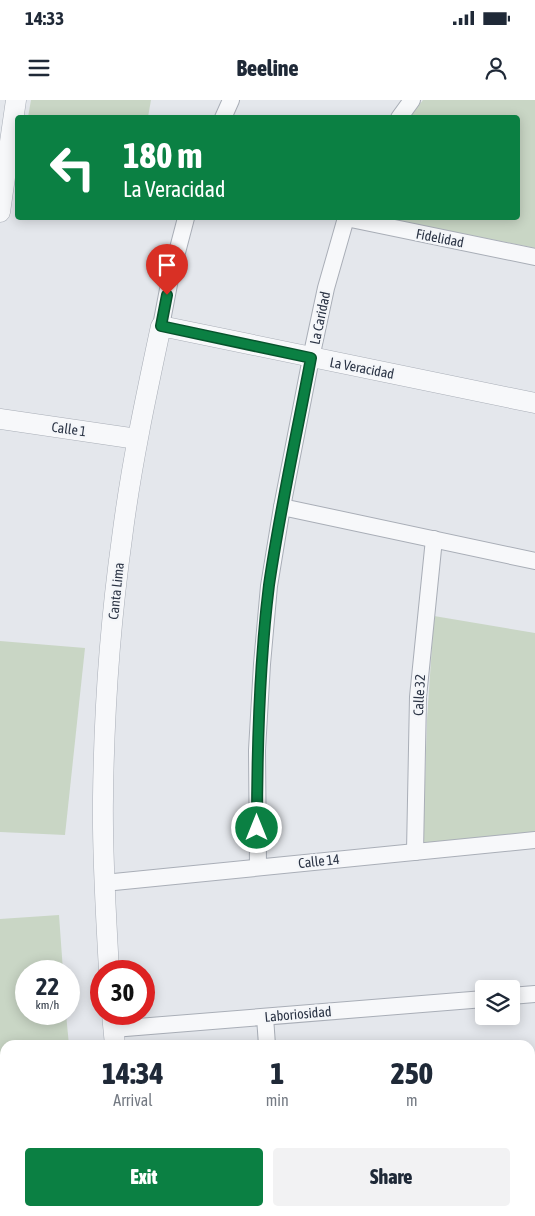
<!DOCTYPE html>
<style>
body{margin:0;font-family:"Asap Condensed",sans-serif;background:#f2f2f3;color:#1f2937;height:100vh;display:flex;flex-direction:column;font-size:19px;white-space:nowrap}
*{box-sizing:border-box;margin:0}
p{font-size:16px;color:#747a83}
.icon{flex:none;width:28px;height:28px;fill:none;stroke:currentColor;stroke-width:2;stroke-linecap:round;stroke-linejoin:round}
.map{position:relative;flex:1;overflow:hidden}
.side{position:absolute;left:0px;top:940px;width:535px;height:176px;display:flex;flex-direction:column;background:#fff;border-radius:15px 15px 0 0;box-shadow:0 2px 12px #0003}
.side>*{flex:none}
.top-card{position:absolute;left:15px;top:15px;width:505px;height:105px;border-radius:5px;box-shadow:0 2px 12px #0003;background:#0b8043;color:#fff;overflow:hidden}
.controls{position:absolute;left:475px;top:880px;display:grid;gap:10px}
.controls a{display:grid;place-items:center;width:45px;height:45px;border-radius:5px;background:#fff;box-shadow:0 2px 12px #0003;font-size:25px}
.speed{position:absolute;left:15px;top:860px;display:flex;gap:10px;font-size:25px;font-weight:700;text-align:center}
.speed>*{display:grid;place-content:center;width:65px;height:65px;border-radius:50%;background:#fff;box-shadow:0 2px 12px #0003;line-height:1}
.speed small{font-size:12px;font-weight:400}
.speed .limit{border:8px solid #d22;background:#fff;color:#111}
.pin{position:absolute;display:grid;place-items:center;width:42px;height:42px;color:#fff;margin:-51px -21px;border-radius:50% 50% 50% 0;rotate:-45deg;box-shadow:0 0 5px #0007}
.pin .icon{rotate:45deg}
.me{position:absolute;width:55px;margin:-28px;rotate:0deg;stroke-linejoin:round;filter:drop-shadow(0 0 4px #0008)}
.turn{display:flex;align-items:center;gap:18px;height:105px;padding:0 25px;font-size:22px}
.turn .icon{width:65px;height:65px;stroke-width:2.5}
.turn b{display:block;font-size:35px;line-height:42px}
.eta{display:flex;justify-content:space-evenly;align-items:center;height:85px;text-align:center}
.eta b{font-size:30px;font-weight:800;line-height:35px}
.primary-button{display:flex;gap:10px;margin-top:auto;padding:10px 25px}
.primary-button a{flex:1;height:58px;border-radius:5px;background:#0b8043;color:#fff;font-size:20px;font-weight:800;line-height:58px;text-align:center}
.primary-button a+a{background:#f2f2f3;color:#1f2937}
.status{display:flex;justify-content:space-between;align-items:center;height:35px;padding:0 25px;background:#fff;direction:ltr}
.status svg{height:14px;fill:currentColor}
header{display:flex;justify-content:space-between;align-items:center;height:65px;padding:0 25px;background:#fff;font-size:22px;font-weight:800}
.map>svg:first-child{display:block}
.green{fill:#c9d6c5}
.lines{fill:none;stroke-linecap:round;stroke-linejoin:round}
.minor-casing{stroke:#a9aeb7;stroke-width:18}
.tertiary-casing{stroke:#a9aeb7;stroke-width:21}
.minor{stroke:#f7f8fa;stroke-width:16}
.tertiary{stroke:#f7f8fa;stroke-width:20}
.route-casing{stroke:#07532c;stroke-width:12}
.route{stroke:#0b8043;stroke-width:9}
.labels{text-anchor:middle;dominant-baseline:central;stroke-width:4.5;stroke-linejoin:round;paint-order:stroke}
.street-label{font-size:14px;fill:#2b3445;stroke:#f4f6f9}
</style>
<div class="status"><b>14:33</b><svg viewBox="0 0 49 12"><path d="M0 12V9h3v3zM5 12V6h3v6zM10 12V3h3v9zM15 12V0h3v12zM26 1h20v11H26zM47 4h2v5h-2z"/></svg></div>
<header><svg class="icon" aria-label="menu" viewBox="0 0 24 24"><path d="M4 6h16M4 12h16M4 18h16"/></svg>Beeline<svg class="icon" aria-label="person" viewBox="0 0 24 24"><circle cx="12" cy="8" r="4"/><path d="M4 21q1-7 8-7t8 7"/></svg></header>
<div class="map">
<svg width="535" height="1116" viewBox="0 0 535 1116">
<rect width="100%" height="100%" fill="#e4e7ec"/>
<g class="green">
<path d="M31 0H151L148 17H28Z"/>
<path d="M423 0H535V148L385 118H518V18L410 17Z"/>
<path d="M434 516 535 533V734L423 745 427 620Z"/>
<path d="M0 541 85 548 65 735 0 732Z"/>
<path d="M59 815 63 871H26V914H66L69 945H5V980H0V819Z"/>
<path d="M535 1052V1116H464L463 1111H530V1053Z"/>
</g>
<g class="lines">
<defs>
<g id="minor">
<path d="M223 18 231 0"/>
<path d="M399 18 412 0"/>
<path d="M346 118 535 157"/>
<path d="M161 226 170 179 186 118"/>
<path d="M282 407 535 461"/>
<path d="M415 752 418 597 434 439"/>
<path d="M258 767 257 650 262 564 269 486 282 407 311 258 326 188 346 118"/>
<path d="M104 783 535 740"/>
<path d="M511 896 535 894"/>
<path d="M265 917 267 945"/>
<path d="M113 929 484 899"/>
<path d="M530 1036H535"/>
<path d="M297 1111 298 1116"/>
<path d="M458 1111 459 1116"/>
</g>
<g id="tertiary">
<path d="M0 112 16 0"/>
<path d="M0 319 137 339"/>
<path d="M109 871C106 813 102 755 103 698 104 611 110 524 122 438 131 366 146 296 161 226L535 303"/>
<path d="M112 914 115 945"/>
<path d="M137 1111 138 1116"/>
</g>
</defs>
<use href="#minor" class="minor-casing"/>
<use href="#tertiary" class="tertiary-casing"/>
<use href="#minor" class="minor"/>
<use href="#tertiary" class="tertiary"/>
</g>
<g class="lines">
<defs>
<path id="route" d="M167 195 161 226 311 258C297 333 280 409 269 485 259 566 257 647 257 728"/>
</defs>
<use href="#route" class="route-casing"/>
<use href="#route" class="route"/>
</g>
<g class="labels">
<g class="street-label">
<text transform="translate(440 138) rotate(11)">Fidelidad</text>
<text transform="translate(320 218) rotate(-78)">La Caridad</text>
<text transform="translate(362 268) rotate(11)">La Veracidad</text>
<text transform="translate(69 329) rotate(8)">Calle 1</text>
<text transform="translate(116 491) rotate(-84)">Canta Lima</text>
<text transform="translate(419 595) rotate(-87)">Calle 32</text>
<text transform="translate(319 761) rotate(-6)">Calle 14</text>
<text transform="translate(298 914) rotate(-5)">Laboriosidad</text>
</g>
</g>
</svg>
<div class="controls">
<a><svg class="icon" aria-label="layers" viewBox="0 0 24 24"><path d="M12 4l9 5-9 5-9-5zM3 14l9 5 9-5"/></svg></a>
</div>
<div class="speed"><div>22<small>km/h</small></div><div class="limit">30</div></div>
<div class="pin" style="left:167px;top:195px;background:#d93025"><svg class="icon" aria-label="arrive" viewBox="0 0 24 24"><path d="M6 21V4h12l-3 4 3 4H6"/></svg></div>
<svg class="me" style="left:257px;top:728px" viewBox="-20 -20 40 40"><circle r="17" fill="#0b8043" stroke="#fff" stroke-width="3"/><path d="M0-11L8 9 0 5-8 9z" fill="#fff"/></svg>
<div class="top-card">
<div class="turn"><svg class="icon" aria-label="left" viewBox="0 0 24 24"><path d="M17 20v-9H6M10 6l-5 5 5 5"/></svg><div><b>180 m</b>La Veracidad</div></div>
</div>
<section class="side">
<div class="eta">
<div><b>14:34</b><p>Arrival</p></div>
<div><b>1</b><p>min</p></div>
<div><b>250</b><p>m</p></div>
</div>
<div class="primary-button"><a>Exit</a><a>Share</a></div>
</section>
</div>
